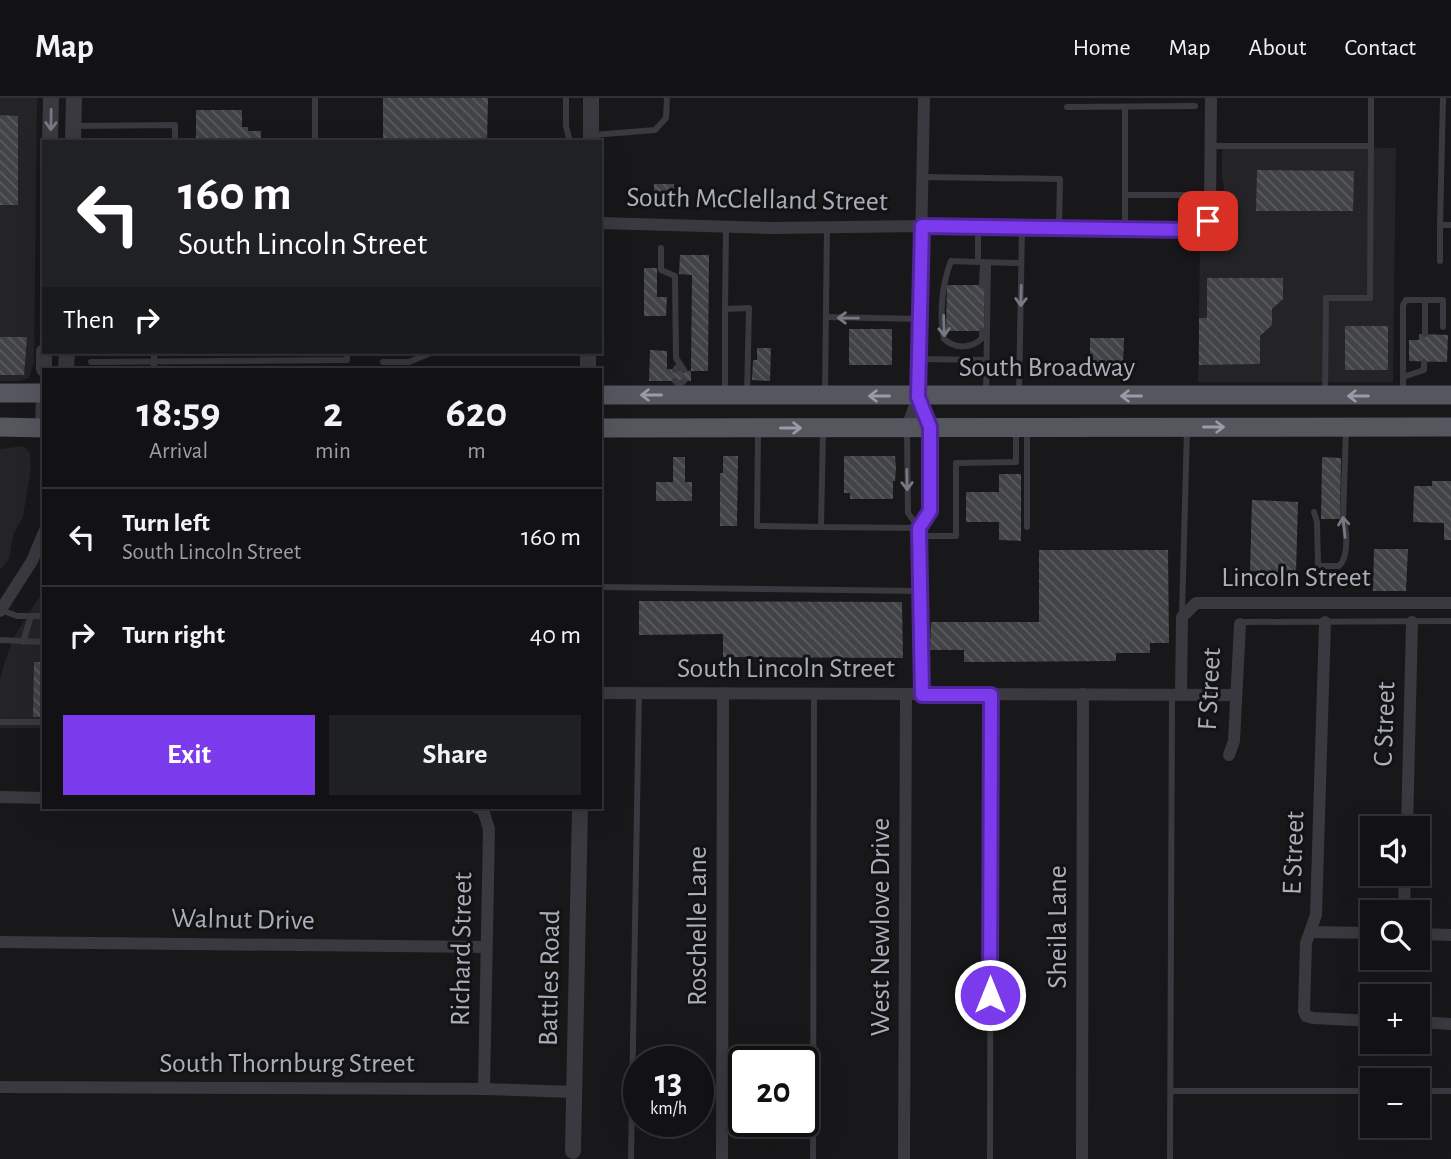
<!DOCTYPE html>
<meta charset="utf-8">
<style>
body{margin:0;font-family:"Alegreya Sans",sans-serif;background:#1f2022;color:#f1f3f6;height:100vh;display:flex;flex-direction:column;font-size:26px;white-space:nowrap}
*{box-sizing:border-box;margin:0}
p{font-size:23px;color:#9c9ea0}
.icon{flex:none;width:38px;height:38px;fill:none;stroke:currentColor;stroke-width:2;stroke-linecap:round;stroke-linejoin:round}
.map{position:relative;flex:1;overflow:hidden}
.drawer{position:absolute;left:42px;top:270px;width:560px;height:441px;display:flex;flex-direction:column;background:#121214;border-radius:0px;box-shadow:0 7px 28px #0002,0 0 0 2px #313234}
.drawer>*{flex:none}
.top-card{position:absolute;left:42px;top:42px;width:560px;height:214px;border-radius:0px;box-shadow:0 7px 28px #0002,0 0 0 2px #313234;background:#202124;color:#fff;overflow:hidden}
.buttons{position:absolute;left:1360px;top:718px;display:grid;gap:14px}
.buttons a{display:grid;place-items:center;width:70px;height:70px;border-radius:0px;background:#121214;box-shadow:0 7px 28px #0002,0 0 0 2px #313234;font-size:35px}
.speed{position:absolute;left:623px;top:948px;display:flex;gap:14px;font-size:35px;font-weight:700;text-align:center}
.speed>*{display:grid;place-content:center;width:91px;height:91px;border-radius:50%;background:#121214;box-shadow:0 7px 28px #0002,0 0 0 2px #313234;line-height:1}
.speed small{font-size:18px;font-weight:400}
.speed .limit{border:4px solid #111;border-radius:10px;background:#fff;color:#111}
.pin{position:absolute;display:grid;place-items:center;width:60px;height:60px;color:#fff;margin:-30px;border-radius:14px;box-shadow:0 4px 10px #0006}
.me{position:absolute;width:77px;margin:-38px;rotate:0deg;stroke-linejoin:round;filter:drop-shadow(0 0 5px #0008)}
.turn{display:flex;align-items:center;gap:24px;height:147px;padding:0 21px;font-size:32px}
.turn .icon{width:91px;height:91px;stroke-width:2.5}
.turn b{display:block;font-size:49px;line-height:60px}
.then{display:flex;align-items:center;height:66px;padding:0 21px;background:#0003;gap:14px;font-size:26px}
.eta{display:flex;justify-content:space-evenly;align-items:center;height:119px;text-align:center}
.eta b{font-size:42px;font-weight:600;line-height:49px}
.primary-button{display:flex;gap:14px;margin-top:auto;padding:14px 21px}
.primary-button a{flex:1;height:80px;border-radius:0px;background:#7c3aed;color:#fff;font-size:28px;font-weight:600;line-height:80px;text-align:center}
.primary-button a+a{background:#1f2022;color:#f1f3f6}
ul{padding:0;list-style:none}
li{display:flex;align-items:center;gap:21px;height:98px;padding:0 21px;border-top:2px solid #313234}
li div{flex:1}
li b{display:block;font-size:26px}
li em{font-style:normal}
header{display:flex;align-items:center;gap:42px;box-sizing:border-box;height:98px;padding:0 35px;background:#121214;border-bottom:2px solid #313234}
header strong{font-size:33px}
nav{display:flex;gap:38px;margin-inline-start:auto;font-size:24px}
.map>svg:first-child{display:block}
.built{fill:#242427}
.building{fill:url(#building-back-hatch)}
.lines{fill:none;stroke-linecap:round;stroke-linejoin:round}
.service{stroke:#39393f;stroke-width:6}
.minor{stroke:#39393f;stroke-width:12}
.tertiary{stroke:#39393f;stroke-width:16}
.primary{stroke:#55565e;stroke-width:19}
.oneway{stroke:#777982}
.oneway2{stroke:#999ca7}
.route-casing{stroke:#51269a;stroke-width:18}
.route{stroke:#7c3aed;stroke-width:12}
.labels{text-anchor:middle;dominant-baseline:central;stroke-width:6;stroke-linejoin:round;paint-order:stroke}
.street-label{font-size:28px;fill:#aaaeb9;stroke:#131315}
</style>
<header>
<strong>Map</strong>
<nav><a>Home</a><a>Map</a><a>About</a><a>Contact</a></nav>
</header>
<div class="map">
<svg width="1451" height="1061" viewBox="0 0 1451 1061">
<defs>
<pattern id="building-back-hatch" width="6" height="6" patternUnits="userSpaceOnUse" patternTransform="scale(1.75)"><rect width="6" height="6" fill="#424347"/><path d="M-1 5l2 2M0 0l6 6M5-1l2 2" fill="none" stroke="#5b5c5f"/></pattern>
</defs>
<rect width="100%" height="100%" fill="#18181a"/>
<g class="built">
<path d="M0 0H37L34 265 29 280 21 283H0Z"/>
<path d="M1222 47 1396 50 1393 284H1198L1200 149 1221 136 1227 124 1228 114 1222 78Z"/>
<path d="M24 348 30 355 31 370 23 419 13 437 9 461 0 472V351Z"/>
<path d="M44 491V630H0V582L5 563 14 539Z"/>
</g>
<g class="building">
<path d="M383 0H488L487 44H383Z"/>
<path d="M196 12H242V29H248V33H261V44H201V40H196Z"/>
<path d="M0 17 18 18V107H0Z"/>
<path d="M1257 72 1354 73 1353 113H1256Z"/>
<path d="M654 86H674V108L654 109Z"/>
<path d="M680 157H709L708 273H691V283H649L650 252 667 253V271L691 273 692 177 679 176Z"/>
<path d="M644 170H657V199H667L666 218H644Z"/>
<path d="M1207 180H1283V201L1272 211V227L1260 238V266L1199 267V220H1207Z"/>
<path d="M947 187H985L984 233H946Z"/>
<rect x="1345" y="228" width="43" height="44"/>
<rect x="849" y="231" width="43" height="36"/>
<path d="M1419 236 1448 237 1447 264 1409 263V242H1419Z"/>
<path d="M0 239H27L24 277H0Z"/>
<path d="M1090 240H1124L1123 268H1090Z"/>
<path d="M757 250H771L770 283 752 282 753 262H757Z"/>
<rect x="96" y="254" width="48" height="4"/>
<path d="M723 358H738L737 428H720V375H723Z"/>
<path d="M844 358H895L896 371 895 383H893V401H850V395H844Z"/>
<path d="M673 359H685V384H692V403H656V384H673Z"/>
<path d="M1322 359 1341 360 1340 421H1321Z"/>
<path d="M999 376H1021V443L999 442V424H966V394H999Z"/>
<path d="M1432 383H1451V442H1444V425L1413 424 1414 388H1432Z"/>
<path d="M1252 402 1298 404 1296 475 1250 473Z"/>
<path d="M1374 451H1408L1406 493H1373Z"/>
<path d="M1039 452H1168L1169 545H1150V555H1116V563L964 564V552H930L931 524H1039Z"/>
<path d="M639 503 902 504 903 560 723 559V536L639 537Z"/>
<path d="M34 564H44V619H33Z"/>
</g>
<g class="lines">
<g class="service">
<path d="M315 0V44"/>
<path d="M566 0V28L570 44"/>
<path d="M1443 0 1440 127H1451"/>
<path d="M1067 9 1195 8"/>
<path d="M75 28 175 27V44"/>
<path d="M593 37 655 32 666 20 667 0"/>
<path d="M1211 48H1371L1370 200H1326L1325 296"/>
<path d="M1371 48V0"/>
<path d="M923 79 1060 81 1059 130"/>
<path d="M1125 97H1187"/>
<path d="M726 129 725 211 749 210 747 296"/>
<path d="M978 129V164L1021 165"/>
<path d="M1125 131V9"/>
<path d="M661 150V172L675 178 676 260 680 266"/>
<path d="M1440 163V127"/>
<path d="M978 164 951 163C942 186 939 217 944 241 955 251 972 251 982 240V233"/>
<path d="M982 187 983 164"/>
<path d="M725 211V296"/>
<path d="M826 219 920 221"/>
<path d="M1425 236V202"/>
<path d="M919 261 986 262"/>
<path d="M91 264 347 262V254"/>
<path d="M383 264H409L433 254"/>
<path d="M154 271V254"/>
<path d="M675 272 680 266 684 272"/>
<path d="M1403 279 1424 272V264"/>
<path d="M675 283 679 287 684 283"/>
<path d="M825 295 827 129"/>
<path d="M986 296 988 165"/>
<path d="M1019 296 1022 130"/>
<path d="M1403 296V207L1406 202H1443V229"/>
<path d="M758 333 757 428 821 429"/>
<path d="M823 333 821 429 919 430"/>
<path d="M1027 333V429"/>
<path d="M907 334 908 415 919 430"/>
<path d="M1314 414 1317 424 1318 466 1321 468H1339C1349 459 1347 433 1343 420L1346 331"/>
<path d="M919 438H956V365L1016 364V333"/>
<path d="M600 489 920 493"/>
<path d="M1 512 17 518H44"/>
<path d="M1182 516 1187 331"/>
<path d="M1240 526 1245 524 1451 523"/>
<path d="M0 542 44 544"/>
<path d="M23 544 31 518"/>
<path d="M922 597 919 430 930 413V333"/>
<path d="M0 624H44"/>
<path d="M1171 993H1372"/>
<path d="M1418 993H1451"/>
<path d="M631 1061 639 595"/>
<path d="M813 1061 814 596"/>
<path d="M990 1061 991 597"/>
<path d="M1170 1061 1172 597"/>
</g>
<g class="minor">
<path d="M600 125 771 130 922 128 1188 132C1203 130 1207 126 1210 111L1211 0"/>
<path d="M918 299 930 329"/>
<path d="M907 329 918 299 924 0"/>
<path d="M0 513 32 463 44 434"/>
<path d="M1325 524 1316 817 1306 845 1304 913 1306 918 1313 920 1372 923"/>
<path d="M600 595 1236 597"/>
<path d="M1181 597 1182 519 1196 505H1451"/>
<path d="M1229 657 1234 643 1240 526"/>
<path d="M0 699 44 700"/>
<path d="M476 709 483 712 489 731 484 991"/>
<path d="M1407 730 1412 524"/>
<path d="M1404 814 1405 775"/>
<path d="M1310 834 1372 835"/>
<path d="M1418 836 1451 837"/>
<path d="M0 844 486 849"/>
<path d="M1418 924 1451 926"/>
<path d="M0 989 484 991 574 994"/>
<path d="M722 1061 723 595"/>
<path d="M904 1061 906 597"/>
<path d="M1082 1061 1083 596"/>
</g>
<g class="tertiary">
<path d="M50 44 51 0"/>
<path d="M73 44 74 0"/>
<path d="M591 44V0"/>
<path d="M44 271V254"/>
<path d="M66 271 67 254"/>
<path d="M588 271V254"/>
<path d="M43 330 44 296"/>
<path d="M573 1053 580 709"/>
</g>
<g class="primary">
<path d="M0 295H44"/>
<path d="M600 297H1451"/>
<path d="M0 329 44 330"/>
<path d="M600 330 1451 329"/>
</g>
</g>
<defs><path id="oneway-shaft" d="M-6 0H5M1.5-3L5.5 0L1.5 3" fill="none" stroke-width="1.6" stroke-linecap="round" stroke-linejoin="round" transform="scale(1.75)"/></defs>
<g class="oneway">
<use href="#oneway-shaft" transform="translate(51 22) rotate(91)"/>
<use href="#oneway-shaft" transform="translate(1021 198) rotate(91)"/>
<use href="#oneway-shaft" transform="translate(848 220) rotate(-179)"/>
<use href="#oneway-shaft" transform="translate(944 228) rotate(88)"/>
<use href="#oneway-shaft" transform="translate(907 382) rotate(89)"/>
<use href="#oneway-shaft" transform="translate(1344 429) rotate(-96)"/>
</g>
<g class="oneway2">
<use href="#oneway-shaft" transform="translate(651 297) rotate(-180)"/>
<use href="#oneway-shaft" transform="translate(879 298) rotate(-180)"/>
<use href="#oneway-shaft" transform="translate(1131 298) rotate(180)"/>
<use href="#oneway-shaft" transform="translate(1358 298) rotate(180)"/>
<use href="#oneway-shaft" transform="translate(1214 329)"/>
<use href="#oneway-shaft" transform="translate(791 330)"/>
</g>
<g class="lines">
<defs>
<path id="route" d="M990 897 991 597H922L919 430 930 413V329L918 299 922 128 1188 132 1200 130 1208 123"/>
</defs>
<use href="#route" class="route-casing"/>
<use href="#route" class="route"/>
</g>
<g class="labels">
<g class="street-label">
<text transform="translate(757 102) rotate(1)">South McClelland Street</text>
<text x="1047" y="270">South Broadway</text>
<text x="1296" y="480">Lincoln Street</text>
<text x="786" y="571">South Lincoln Street</text>
<text transform="translate(1210 591) rotate(-87)">F Street</text>
<text transform="translate(1385 626) rotate(-88)">C Street</text>
<text transform="translate(1294 755) rotate(-88)">E Street</text>
<text transform="translate(243 822) rotate(1)">Walnut Drive</text>
<text transform="translate(698 828) rotate(-90)">Roschelle Lane</text>
<text transform="translate(881 829) rotate(-90)">West Newlove Drive</text>
<text transform="translate(1058 829) rotate(-90)">Sheila Lane</text>
<text transform="translate(462 851) rotate(-89)">Richard Street</text>
<text transform="translate(550 880) rotate(-89)">Battles Road</text>
<text x="287" y="966">South Thornburg Street</text>
</g>
</g>
</svg>
<div class="buttons">
<a><svg class="icon" aria-label="sound" viewBox="0 0 24 24"><path d="M4 9h4l5-4v14l-5-4H4zM17 9q2 3 0 6"/></svg></a>
<a><svg class="icon" aria-label="search" viewBox="0 0 24 24"><circle cx="10" cy="10" r="6"/><path d="M15 15l6 6"/></svg></a>
<a>+</a>
<a>−</a>
</div>
<div class="speed"><div>13<small>km/h</small></div><div class="limit">20</div></div>
<div class="pin" style="left:1208px;top:123px;background:#d93025"><svg class="icon" aria-label="arrive" viewBox="0 0 24 24"><path d="M6 21V4h12l-3 4 3 4H6"/></svg></div>
<svg class="me" style="left:990px;top:897px" viewBox="-20 -20 40 40"><circle r="17" fill="#7c3aed" stroke="#fff" stroke-width="3"/><path d="M0-11L8 9 0 5-8 9z" fill="#fff"/></svg>
<div class="top-card">
<div class="turn"><svg class="icon" aria-label="left" viewBox="0 0 24 24"><path d="M17 20v-9H6M10 6l-5 5 5 5"/></svg><div><b>160 m</b>South Lincoln Street</div></div>
<div class="then">Then<svg class="icon" aria-label="right" viewBox="0 0 24 24"><path d="M7 20v-9h11M14 6l5 5-5 5"/></svg></div>
</div>
<section class="drawer">
<div class="eta">
<div><b>18:59</b><p>Arrival</p></div>
<div><b>2</b><p>min</p></div>
<div><b>620</b><p>m</p></div>
</div>
<ul>
<li><svg class="icon" aria-label="left" viewBox="0 0 24 24"><path d="M17 20v-9H6M10 6l-5 5 5 5"/></svg><div><b>Turn left</b><p>South Lincoln Street</p></div><em>160 m</em></li>
<li><svg class="icon" aria-label="right" viewBox="0 0 24 24"><path d="M7 20v-9h11M14 6l5 5-5 5"/></svg><div><b>Turn right</b></div><em>40 m</em></li>
</ul>
<div class="primary-button"><a>Exit</a><a>Share</a></div>
</section>
</div>
